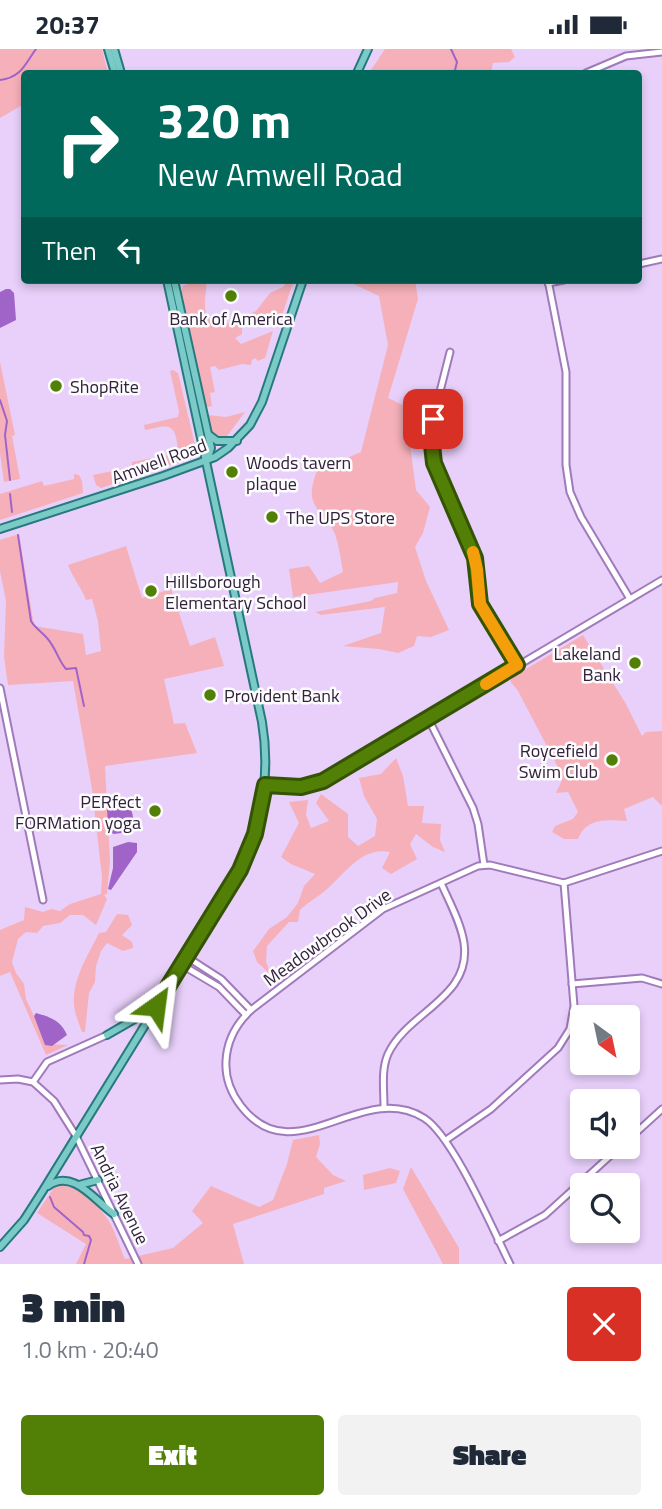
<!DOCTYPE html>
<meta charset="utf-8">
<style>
body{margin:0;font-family:"Titillium Web",sans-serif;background:#f2f2f3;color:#1f2937;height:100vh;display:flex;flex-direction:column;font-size:26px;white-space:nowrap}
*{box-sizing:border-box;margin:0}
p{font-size:23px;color:#747a83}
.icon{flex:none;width:38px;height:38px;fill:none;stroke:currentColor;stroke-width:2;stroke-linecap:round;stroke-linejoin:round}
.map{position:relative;height:1215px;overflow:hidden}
.drawer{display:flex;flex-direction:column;background:#fff;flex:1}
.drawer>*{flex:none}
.guide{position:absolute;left:21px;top:21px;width:621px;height:214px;border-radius:7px;box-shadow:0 4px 10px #0003;background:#00695c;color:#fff;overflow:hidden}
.needle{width:46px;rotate:147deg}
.buttons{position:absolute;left:570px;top:956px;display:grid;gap:14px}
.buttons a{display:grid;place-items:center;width:70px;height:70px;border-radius:7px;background:#fff;box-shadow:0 4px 10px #0003;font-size:35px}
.pin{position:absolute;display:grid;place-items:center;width:60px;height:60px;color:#fff;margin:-30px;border-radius:14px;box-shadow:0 4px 10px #0006}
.me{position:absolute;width:77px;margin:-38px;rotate:31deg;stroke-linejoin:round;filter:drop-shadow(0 0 5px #0008)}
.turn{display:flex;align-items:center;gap:24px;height:147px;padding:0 21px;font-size:32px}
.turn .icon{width:91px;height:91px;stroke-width:2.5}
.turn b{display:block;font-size:49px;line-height:60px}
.then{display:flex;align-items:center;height:66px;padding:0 21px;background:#0003;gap:14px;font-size:26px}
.round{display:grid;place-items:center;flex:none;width:74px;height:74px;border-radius:7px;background:#f2f2f3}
.headline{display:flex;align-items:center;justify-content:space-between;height:119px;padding:0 21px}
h1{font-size:42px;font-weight:800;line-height:52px}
.cta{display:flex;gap:14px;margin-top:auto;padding:14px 21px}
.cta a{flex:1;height:80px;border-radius:7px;background:#527f06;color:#fff;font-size:28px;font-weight:800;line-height:80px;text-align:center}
.cta a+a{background:#f2f2f3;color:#1f2937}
.status{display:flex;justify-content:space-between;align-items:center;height:49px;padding:0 35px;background:#fff;direction:ltr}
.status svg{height:19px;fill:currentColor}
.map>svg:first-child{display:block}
.green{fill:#f6b0ba}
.water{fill:#a064c9}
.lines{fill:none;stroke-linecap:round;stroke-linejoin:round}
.stream{stroke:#a064c9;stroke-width:2}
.minor-casing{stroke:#a07abb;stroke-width:9}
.major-casing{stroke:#27797e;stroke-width:10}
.minor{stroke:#fff;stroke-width:5}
.major{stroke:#7acbc7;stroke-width:6}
.route-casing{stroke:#355304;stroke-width:18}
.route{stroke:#527f06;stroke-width:12}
.slow{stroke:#f59e0b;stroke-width:12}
.poi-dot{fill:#527f06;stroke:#fcfcfc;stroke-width:2.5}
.labels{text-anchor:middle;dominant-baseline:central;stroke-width:5;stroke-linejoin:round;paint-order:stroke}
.poi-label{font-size:18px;fill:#31213c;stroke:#fcfcfc;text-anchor:start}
.street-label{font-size:18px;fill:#31213c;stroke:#fcfcfc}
</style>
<div class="status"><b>20:37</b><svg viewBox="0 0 49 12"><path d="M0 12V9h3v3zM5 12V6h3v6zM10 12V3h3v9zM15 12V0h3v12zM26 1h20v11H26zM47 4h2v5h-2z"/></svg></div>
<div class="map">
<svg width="662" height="1215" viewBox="0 0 662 1215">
<rect width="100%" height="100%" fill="#e8d0fa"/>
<g class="green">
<path d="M0 0H102L108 24H24V55L0 69Z"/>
<path d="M385 0H511L515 8 509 13 493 14 491 24H369Z"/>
<path d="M196 231H207C206 249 198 273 222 277L256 262 270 244 283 238 288 231H294L279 275 274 264 242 279V285L235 289 241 295 273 282 265 309 258 312 255 309 252 311 251 316 242 315 219 321 215 317 210 318 215 343 210 344 212 357 208 358 205 356 181 243 183 237Z"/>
<path d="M345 231H415L418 250 388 349 405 357 416 441 430 458 423 484 415 498 426 532 449 581 431 588 417 587 414 597 398 604 379 600 343 597 381 584 385 558 321 566 315 563 371 552 375 549 397 544 398 533 293 548 289 520 309 517 320 534 343 523C341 511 339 497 335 485 323 458 302 460 317 422L361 403 388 296 379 247Z"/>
<path d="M0 313 15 386 12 387 20 430 4 433 0 404Z"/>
<path d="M173 321 178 324 195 396 194 405 190 409 101 439 96 436 93 426 132 418V413L173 405 178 400C175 372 168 376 145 381L144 376 178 368 179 362 170 322Z"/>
<path d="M245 363 227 387 216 389 213 387 208 366 226 368Z"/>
<path d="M74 425 79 426 82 432 83 444 0 471V445L42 432 44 437 74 430Z"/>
<path d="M19 485 34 577 83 585 86 606 101 602 98 572 92 550 86 551C81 538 73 529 68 516L126 497 142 549 171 540 190 597 215 588 224 617 164 630 174 675 185 674 197 704 105 717 110 812 107 845 104 846 107 850 96 876 83 866H70L60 874 43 877 37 884 26 883 18 890 12 913 16 924 24 935 26 950 47 995 68 996 46 1006 10 923 0 927V881L24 871 25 858 43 863 51 860 60 862 70 855 101 845 102 828 92 740 73 632 8 636 4 608 6 552 0 522V491Z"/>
<path d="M583 586 626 655 642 687 646 683 662 682V757L653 748 624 760 627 772C607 771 587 768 578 790H564L552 783 555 777 573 770 578 763 568 743 556 744 562 731V726L518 642 510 632 511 629Z"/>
<path d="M396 709 403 727 408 757H424L422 774 441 775 440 791 445 803 433 798 416 785 410 795 417 810 391 825 382 819 390 803C361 798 346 824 326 841 318 848 308 853 300 861L298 873H289L267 897 266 913 271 926 257 913 253 902 269 880 287 868 298 854 304 837 315 825 291 815 281 808 299 774 289 753 308 751 306 766 311 779 329 772 316 754 321 745 348 765V788L358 797 375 787 377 770 364 747 359 729 381 725Z"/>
<path d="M117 865 128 866 132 876 122 886 132 893 133 899 123 902 107 894 101 902 96 917 95 933 89 944 85 983H82C79 975 75 965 74 956 72 931 88 906 99 884L106 883Z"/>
<path d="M319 1086 320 1095 316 1108 333 1126 346 1132 324 1139V1145L233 1175 244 1215H76L86 1195 37 1164 55 1137C74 1131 96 1154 106 1168 115 1179 119 1197 125 1210L173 1199 203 1174 192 1162 211 1137 259 1158 273 1151 287 1115 293 1091Z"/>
<path d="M411 1118 459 1199V1215H443L403 1140Z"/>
<path d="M390 1119 400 1122 396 1134 364 1141 363 1126Z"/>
</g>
<g class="water">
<path d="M6 240H10L14 244 16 271 0 279V243Z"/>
<path d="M128 756 132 763 135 779 131 783 113 785 108 777 107 760Z"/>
<path d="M128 793 137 794V803L111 841 108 840 113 819V798Z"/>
<path d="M36 964C51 968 61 972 67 986L52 997 45 996 34 967Z"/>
</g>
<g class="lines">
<g class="stream">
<path d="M451 0 457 13 455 21 459 24"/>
<path d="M0 31C21 29 25 15 36 0"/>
<path d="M0 351 7 372 5 386 10 431"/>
<path d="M10 445 12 463"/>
<path d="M18 486 31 572C35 579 42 583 47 589 56 599 58 611 66 620L76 619 84 657"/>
<path d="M50 1148 54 1158 83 1183 84 1186 89 1187 91 1191 84 1215"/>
</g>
<defs>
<g id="minor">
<path d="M586 24 626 7 662 3"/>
<path d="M639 215 662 210"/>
<path d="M548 231 566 323V416L570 443 581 468 630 550"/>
<path d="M548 234 564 231"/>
<path d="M450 303 433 370 431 387 434 414 475 509 480 555 517 616"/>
<path d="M0 639 43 851"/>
<path d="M428 669 473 759 478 775 484 816"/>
<path d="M265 736 301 738 332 727 662 531"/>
<path d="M187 908 221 930 251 961"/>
<path d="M182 916 219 938 246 966"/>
<path d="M572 935 642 929 662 935"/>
<path d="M0 1031 18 1030 33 1033 54 1052 76 1087 138 1215"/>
<path d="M33 1033 47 1013 107 986"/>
<path d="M384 1058C384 1040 381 1021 388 1005 407 963 472 949 464 894 461 874 449 852 441 834"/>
<path d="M446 1091 491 1060 558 999 570 980 574 957 564 834"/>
<path d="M628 1091 662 1060"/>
<path d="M498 1192 545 1166 621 1097"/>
<path d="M510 1215C493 1181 453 1087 424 1069 361 1030 294 1126 241 1057 231 1044 225 1029 226 1012 227 991 236 975 251 961L383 860 478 817 490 816 564 834 662 802"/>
</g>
<g id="major">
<path d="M108 0 115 24"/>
<path d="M114 0 121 24"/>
<path d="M357 24 368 0"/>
<path d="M174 231 208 385 211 399 208 409"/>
<path d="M209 386 217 392H237"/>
<path d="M0 480 163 427 215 408 228 399 250 376 262 353 303 231"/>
<path d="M107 986 152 960"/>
<path d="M79 1136 98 1131"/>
<path d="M48 1137C73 1119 95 1152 114 1165"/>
<path d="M0 1198 24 1171 42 1143 237 827C262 777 271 727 262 673L167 231"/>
</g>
</defs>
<use href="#minor" class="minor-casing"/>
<use href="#major" class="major-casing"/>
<use href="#minor" class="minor"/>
<use href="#major" class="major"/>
</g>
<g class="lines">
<defs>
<path id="route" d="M156 957 240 821 255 785 265 736 301 738 323 732 517 616 480 555 475 509 434 414 431 387 433 370"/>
</defs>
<use href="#route" class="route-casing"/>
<use href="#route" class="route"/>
<path class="slow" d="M473 503 477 520 480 555 517 616 486 635"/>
</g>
<g class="poi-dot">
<circle cx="231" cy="247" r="7"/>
<circle cx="56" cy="337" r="7"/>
<circle cx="232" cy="423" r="7"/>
<circle cx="272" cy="468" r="7"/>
<circle cx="151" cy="542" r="7"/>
<circle cx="635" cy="614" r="7"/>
<circle cx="210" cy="646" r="7"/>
<circle cx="612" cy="711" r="7"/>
<circle cx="155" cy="762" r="7"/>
</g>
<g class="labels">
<g class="poi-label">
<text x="231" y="269" text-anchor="middle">Bank of America</text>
<text x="70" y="337">ShopRite</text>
<text x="246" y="413">Woods tavern<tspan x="246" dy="21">plaque</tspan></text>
<text x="286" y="468">The UPS Store</text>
<text x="165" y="532">Hillsborough<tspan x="165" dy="21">Elementary School</tspan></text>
<text x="621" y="604" text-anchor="end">Lakeland<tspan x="621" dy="21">Bank</tspan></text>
<text x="224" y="646">Provident Bank</text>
<text x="598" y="701" text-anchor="end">Roycefield<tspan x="598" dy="21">Swim Club</tspan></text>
<text x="141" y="752" text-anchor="end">PERfect<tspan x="141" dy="21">FORMation yoga</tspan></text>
</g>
<g class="street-label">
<text transform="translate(159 412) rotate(-20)">Amwell Road</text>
<text transform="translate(327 888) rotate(-36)">Meadowbrook Drive</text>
<text transform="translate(120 1145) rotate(64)">Andria Avenue</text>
</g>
</g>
</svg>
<div class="buttons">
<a><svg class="needle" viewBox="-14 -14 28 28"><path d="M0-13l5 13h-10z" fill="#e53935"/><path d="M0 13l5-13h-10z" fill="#747a83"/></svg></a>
<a><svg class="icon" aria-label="sound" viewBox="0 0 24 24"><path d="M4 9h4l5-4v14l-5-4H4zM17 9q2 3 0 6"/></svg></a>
<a><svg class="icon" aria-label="search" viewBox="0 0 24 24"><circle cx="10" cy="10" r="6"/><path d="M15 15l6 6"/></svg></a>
</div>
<div class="pin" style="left:433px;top:370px;background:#d93025"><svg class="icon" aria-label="arrive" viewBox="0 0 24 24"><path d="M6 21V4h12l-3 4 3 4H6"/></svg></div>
<svg class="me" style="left:156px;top:957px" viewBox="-20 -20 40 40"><path d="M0-17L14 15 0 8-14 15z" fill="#527f06" stroke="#fff" stroke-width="4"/></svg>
<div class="guide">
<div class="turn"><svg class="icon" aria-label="right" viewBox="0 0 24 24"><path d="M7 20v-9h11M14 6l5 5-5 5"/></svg><div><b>320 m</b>New Amwell Road</div></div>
<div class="then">Then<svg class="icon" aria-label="left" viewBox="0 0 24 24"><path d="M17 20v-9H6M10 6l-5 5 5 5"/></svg></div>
</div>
</div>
<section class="drawer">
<div class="headline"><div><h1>3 min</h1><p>1.0 km · 20:40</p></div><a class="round" style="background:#d93025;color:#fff"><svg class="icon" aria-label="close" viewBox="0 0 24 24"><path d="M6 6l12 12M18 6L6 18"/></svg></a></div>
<div class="cta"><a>Exit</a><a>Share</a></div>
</section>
